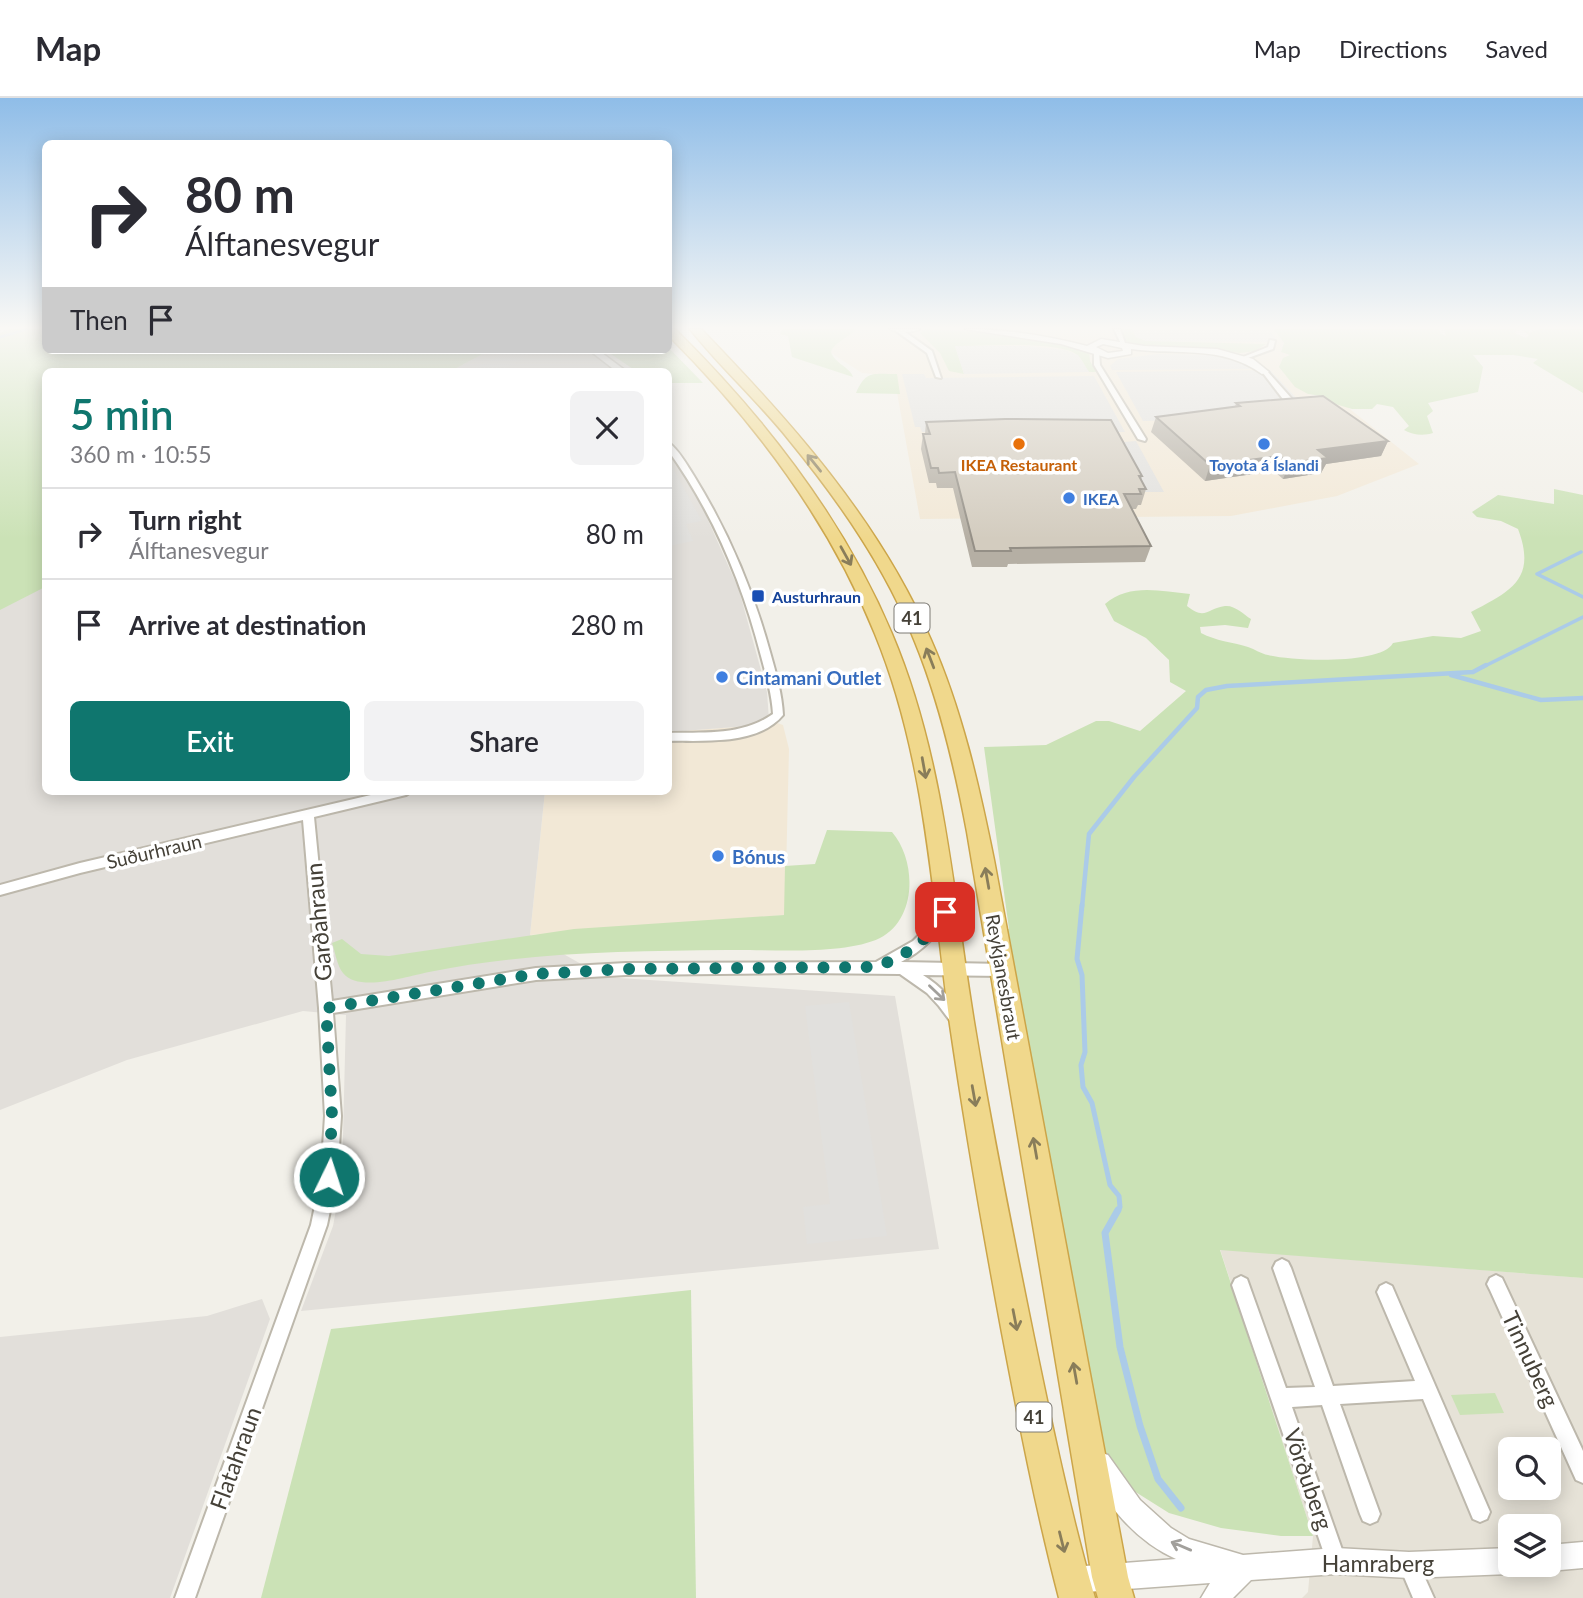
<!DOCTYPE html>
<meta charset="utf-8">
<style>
body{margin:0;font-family:Lato,sans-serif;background:#f2f2f3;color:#2b2b33;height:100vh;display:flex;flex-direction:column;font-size:26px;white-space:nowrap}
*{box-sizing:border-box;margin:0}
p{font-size:23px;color:#7c7c81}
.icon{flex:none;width:38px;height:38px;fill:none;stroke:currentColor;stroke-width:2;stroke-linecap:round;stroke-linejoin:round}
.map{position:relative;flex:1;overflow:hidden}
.sheet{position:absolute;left:42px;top:270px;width:630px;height:427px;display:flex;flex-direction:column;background:#fff;border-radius:10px;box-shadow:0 4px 18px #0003}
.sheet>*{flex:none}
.guide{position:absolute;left:42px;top:42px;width:630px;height:214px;border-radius:10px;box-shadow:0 4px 18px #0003;background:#fff;color:#2b2b33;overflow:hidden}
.tools{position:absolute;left:1498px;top:1339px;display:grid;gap:14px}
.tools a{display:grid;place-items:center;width:63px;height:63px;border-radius:10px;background:#fff;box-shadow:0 4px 18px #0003;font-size:35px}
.pin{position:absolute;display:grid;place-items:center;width:60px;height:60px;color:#fff;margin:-30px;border-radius:14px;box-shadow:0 4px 10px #0006}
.me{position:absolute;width:77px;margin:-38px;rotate:4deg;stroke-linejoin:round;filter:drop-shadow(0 0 5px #0008)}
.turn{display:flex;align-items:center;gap:24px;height:147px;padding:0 28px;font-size:32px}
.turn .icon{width:91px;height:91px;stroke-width:2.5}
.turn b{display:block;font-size:49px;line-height:60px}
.then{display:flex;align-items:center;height:66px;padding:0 28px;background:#0003;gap:14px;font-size:26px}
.round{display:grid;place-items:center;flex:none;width:74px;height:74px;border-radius:10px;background:#f2f2f3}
.headline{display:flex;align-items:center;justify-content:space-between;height:119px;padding:0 28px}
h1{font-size:42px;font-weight:600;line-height:52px;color:#0f766e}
.button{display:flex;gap:14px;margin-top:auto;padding:14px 28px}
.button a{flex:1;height:80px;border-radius:10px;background:#0f766e;color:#fff;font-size:28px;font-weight:600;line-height:80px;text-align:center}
.button a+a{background:#f2f2f3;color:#2b2b33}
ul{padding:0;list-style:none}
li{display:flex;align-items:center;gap:21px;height:91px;padding:0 28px;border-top:2px solid #e1e1e2}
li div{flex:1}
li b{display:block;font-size:26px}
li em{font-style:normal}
header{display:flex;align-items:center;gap:42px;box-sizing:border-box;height:98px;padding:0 35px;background:#fff;border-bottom:2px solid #e1e1e2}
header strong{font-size:33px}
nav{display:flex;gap:38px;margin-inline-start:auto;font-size:24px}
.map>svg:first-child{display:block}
.residential{fill:#e6e2d7;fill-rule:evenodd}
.commercial{fill:#f2e8d6}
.industrial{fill:#e2dfda}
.green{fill:#cbe2b6}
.parking{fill:#e1e0dd}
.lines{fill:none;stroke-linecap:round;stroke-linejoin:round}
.stream-far4{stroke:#abcbe8;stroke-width:2.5}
.stream-far3{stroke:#abcbe8;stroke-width:3.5}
.stream-far2{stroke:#abcbe8;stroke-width:4.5}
.stream-far1{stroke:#abcbe8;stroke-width:5}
.stream{stroke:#abcbe8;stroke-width:7}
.minor-casing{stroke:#bdb8ac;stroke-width:4}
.tertiary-casing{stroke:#bdb8ac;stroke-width:3}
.trunk-casing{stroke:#cca549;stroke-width:3}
.minor{fill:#fff;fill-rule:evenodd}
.tertiary{fill:#fff;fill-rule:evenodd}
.trunk{fill:#f0d88c;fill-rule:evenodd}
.wall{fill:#b5afa4}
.shaded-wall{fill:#948f86}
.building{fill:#d3ccbf;stroke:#948f86;stroke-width:2}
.oneway{stroke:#897d5a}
.oneway2{stroke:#a2a09c}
.route{stroke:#0f766e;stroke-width:12;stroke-dasharray:0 21.6}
.food-dot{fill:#e8710a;stroke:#fff;stroke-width:2.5}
.shop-dot{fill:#3f7fe0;stroke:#fff;stroke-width:2.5}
.transit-dot{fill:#1a4fb4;stroke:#fff;stroke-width:2.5}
.labels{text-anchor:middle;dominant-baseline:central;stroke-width:7;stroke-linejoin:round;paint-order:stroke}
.far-food-label{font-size:16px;font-weight:bold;fill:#c56008;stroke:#fff}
.far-shop-label{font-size:16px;font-weight:bold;fill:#366cbe;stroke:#fff}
.far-transit-label{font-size:16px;font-weight:bold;fill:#164399;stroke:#fff;text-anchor:start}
.shield{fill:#fff;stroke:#7d7a74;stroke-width:2}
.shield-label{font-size:18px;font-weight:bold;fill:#454138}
.shop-label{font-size:19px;font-weight:bold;fill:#366cbe;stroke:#fff;text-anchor:start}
.street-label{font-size:19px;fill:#454138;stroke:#fff}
.near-street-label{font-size:23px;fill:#454138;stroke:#fff}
</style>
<header>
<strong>Map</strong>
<nav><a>Map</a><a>Directions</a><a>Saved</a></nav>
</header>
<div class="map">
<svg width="1583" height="1500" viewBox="0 0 1583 1500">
<rect width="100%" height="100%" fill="#f2f0e9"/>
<path class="residential" d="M1220 1151 1583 1180V1500H1302L1308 1494 1313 1438ZM1510 1351H1549V1390H1510ZM1510 1428H1549V1466H1510Z"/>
<g class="commercial">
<path d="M794 231H1274L1284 245 1281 253 1291 256 1308 296 1346 308 1419 366 1337 398 1231 418 920 421 894 278 862 275Z"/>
<path d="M769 622 783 627 789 651 785 817 530 837 545 693H668L669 634 747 628Z"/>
</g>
<g class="industrial">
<path d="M490 252H590L600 257 613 273H451Z"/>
<path d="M668 355 701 406 739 492 767 594 769 622 748 628 669 634Z"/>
<path d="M45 489 46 693H545L530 837 604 879 895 898 939 1151 301 1213 333 1128 342 1079 346 917 303 913 127 962 0 1012V506Z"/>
<path d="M262 1201 270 1221 170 1500H0V1239L207 1218Z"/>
</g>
<g class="green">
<path d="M9 231H45L46 252H490L451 273H46L45 489 0 512V235Z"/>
<path d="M783 231H856C849 240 834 244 831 254 835 266 850 269 853 279L792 259 788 238 780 236Z"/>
<path d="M926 231 994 235 1089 252 1090 263 1096 274H1089C1085 269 1082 260 1076 256 1056 243 982 248 955 248L964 276 949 273 940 255 920 235Z"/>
<path d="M1121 231H1132L1136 239 1147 243 1266 246 1255 253 1240 255 1208 250H1145L1125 243Z"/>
<path d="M1274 231H1439L1440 235 1446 238 1444 231H1517L1515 235 1526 240 1529 237 1522 232 1529 233V235L1539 231H1583V295L1533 265 1538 261 1513 257H1473L1483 269 1478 294 1428 305 1433 313 1427 318 1433 335C1424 338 1412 337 1404 332L1409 328 1393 309 1377 306 1372 311H1352L1332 305 1321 298 1308 296 1295 289 1279 269 1283 260 1290 257 1281 254 1284 245Z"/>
<path d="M669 250 703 285H669L668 273H636L605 252H668Z"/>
<path d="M897 276 900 296 856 295C866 272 873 276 897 276Z"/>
<path d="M1554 391 1583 397V1180L1220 1152 1313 1438H1281L1221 1430 1169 1415 1126 1388 1114 1372 1097 1335 1002 832 1009 831 984 649 1046 647 1096 623H1109L1140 633 1186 593 1170 584 1169 562 1146 540 1114 523 1105 506C1129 485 1160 493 1190 496L1187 508C1205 523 1208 510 1225 508 1235 507 1243 516 1251 521L1248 530 1225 527 1200 529 1201 535C1216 543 1232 544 1248 549 1255 551 1261 556 1268 557 1291 563 1382 567 1393 545L1433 538 1461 540 1481 533 1471 514C1511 493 1537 481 1518 431L1501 423 1477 419 1472 414 1498 397 1554 406Z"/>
<path d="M827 732 892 734C917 763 917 821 880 840 843 858 768 851 727 852 628 853 526 854 429 874 408 878 359 895 343 875 337 868 335 853 332 845L342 841 361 856 389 858 574 831 784 817 785 768 815 766Z"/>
<path d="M691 1192 696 1500H261L331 1231Z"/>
<path d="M1495 1295 1504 1315 1460 1317 1451 1297Z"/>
</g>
<g class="parking">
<path d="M1132 231H1268L1278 244 1146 243 1136 239Z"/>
<path d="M955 248H1026L1065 252 1078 257 1089 274 964 276Z"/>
<path d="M509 252H538L499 273H469Z"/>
<path d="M1158 256 1221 257 1243 263 1250 271 1112 272 1110 268 1118 261Z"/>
<path d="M1270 272 1299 303 1217 321 1143 323 1116 274Z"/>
<path d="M902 276H924L926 280 1094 278 1125 334H922L920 329H915Z"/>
<path d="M1136 343 1164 394H1140L1118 352H1128L1124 344Z"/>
<path d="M669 363 702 423 686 426 693 443 669 448Z"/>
<path d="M849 904 887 1138 807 1146 803 1109 830 1106 805 908Z"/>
</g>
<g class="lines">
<path class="stream-far4" d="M0 239 27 231"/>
<g class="stream-far3">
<path d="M1581 454 1537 476 1583 499"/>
<path d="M1483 569 1583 519"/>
</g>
<g class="stream-far2">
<path d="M1451 577 1541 602 1583 600"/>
<path d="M1082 809 1089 736 1134 679 1197 610 1198 599 1206 592 1227 588 1473 574 1486 567"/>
</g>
<path class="stream-far1" d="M1082 807 1077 861 1082 877 1085 954 1081 967 1083 989 1092 1005 1110 1087 1119 1098 1120 1109 1117 1114"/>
<path class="stream" d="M1118 1112 1105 1135 1120 1249 1140 1328 1158 1381 1181 1410"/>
<defs>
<g id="minor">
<path d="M896 231H901L932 253 941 280 936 279 927 255 896 233Z"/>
<path d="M1114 231H1120L1126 248H1122Z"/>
<path d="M1270 242 1275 243 1273 251 1248 260 1243 259 1268 249Z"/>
<path d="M1094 253 1099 254 1100 267 1146 341 1145 343 1138 341 1094 267Z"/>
<path d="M1263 273H1267L1292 301V305H1286L1263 275Z"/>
<path d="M668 344C679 352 687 367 694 378 728 433 753 492 770 554 776 575 782 596 783 617 757 648 705 642 668 643V635C704 634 742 638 773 616 772 596 766 577 761 558 742 484 713 415 668 352Z"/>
<path d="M388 693H412L406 697 314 719 332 903 536 870 626 865 876 864 913 843 927 829 940 810 945 809 950 810 951 814C939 836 923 853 901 864L1003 866 1008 868 1010 872 1008 876 1003 878 923 877C940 888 954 902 963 920L961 924 956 926 951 924 939 908 927 895 900 876 799 875 626 877 536 882 333 915 341 1018 337 1079 327 1127 195 1500H175L311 1127 321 1079 325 1018 319 910 303 722 80 775 0 797V787L80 765Z"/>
<path d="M1282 1161 1288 1164 1291 1170 1333 1288 1415 1283 1377 1194 1380 1188 1386 1185 1392 1188 1490 1414 1487 1421 1480 1424 1473 1421 1423 1301 1340 1306 1380 1416 1377 1423 1370 1426 1363 1423 1360 1416 1322 1307 1292 1309 1346 1463 1343 1470 1336 1473 1329 1470 1232 1187 1235 1181 1241 1178 1247 1181 1286 1290 1315 1289 1273 1170 1276 1164Z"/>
<path d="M1496 1177 1502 1180 1583 1353V1385L1576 1382 1490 1192 1487 1186 1490 1180Z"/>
<path d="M1409 1457 1416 1460 1434 1500H1413L1399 1467 1402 1460Z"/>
</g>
<g id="tertiary">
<path d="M890 231H920C913 235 897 235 890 231Z"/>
<path d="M965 231C1006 231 1048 238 1087 248L1101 241 1144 248 1217 251 1253 261 1269 274 1262 276C1220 246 1179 258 1131 251V256L1108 260 1061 246ZM1103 246 1122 250 1123 253 1108 255 1096 249Z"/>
<path d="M589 252H598L626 273H616Z"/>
<path d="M1099 1354 1108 1357 1140 1402 1171 1430 1189 1441 1243 1457 1336 1450 1409 1454 1510 1450V1466H1522L1519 1472 1510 1476 1409 1480 1336 1476 1251 1482 1233 1500H1201L1210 1485 1072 1495 1063 1491 1059 1482 1063 1473 1072 1469 1176 1461C1137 1444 1103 1405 1087 1366L1090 1357Z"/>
<path d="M1583 1444V1470L1549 1473 1540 1469 1539 1466H1549V1447Z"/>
</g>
<g id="trunk">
<path d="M668 231H675C764 319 843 420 892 536 945 661 953 798 975 930 992 1034 1013 1137 1034 1240 1052 1327 1070 1414 1095 1500H1059C1036 1412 1019 1324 1002 1235 983 1133 965 1030 950 927 932 796 926 660 875 536 829 422 754 323 668 237Z"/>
<path d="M690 231H701C791 324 879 422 931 542 962 612 979 688 994 762L1128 1479 1134 1500H1098L1092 1479 967 734C955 670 940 605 915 544 886 470 839 403 789 342 758 303 721 270 690 231Z"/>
</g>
</defs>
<use href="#minor" class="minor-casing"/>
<use href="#tertiary" class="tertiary-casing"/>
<use href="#trunk" class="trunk-casing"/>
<use href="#minor" class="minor"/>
<use href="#tertiary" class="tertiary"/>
<use href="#trunk" class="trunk"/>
</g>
<g class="wall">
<path d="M1236 305 1388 343 1381 358 1326 366 1321 375 1283 381 1274 373 1205 383 1151 334 1156 319 1235 309Z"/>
<path d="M926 324 1142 378 1141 382 1146 391 1141 407H1138L1136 411H1132L1151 448 1145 464 1008 466 1007 469H972L953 390H937L936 385H929L921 351 923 336H925Z"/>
</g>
<g class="shaded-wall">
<path d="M1388 343 1381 358 1326 366 1321 375 1283 381 1290 365 1318 352Z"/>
<path d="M1280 358 1274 373 1205 383 1210 367Z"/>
</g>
<g class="building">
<path d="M1323 298 1388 343 1318 352 1328 360 1290 365 1280 358 1210 367 1156 319 1240 308 1236 305Z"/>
<path d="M1005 321 1111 322 1142 378H1139L1146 391H1139L1141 396H1124L1151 448 1010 450 1011 453H975L955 374 939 375 938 370H931L923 336H930L926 324Z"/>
</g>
<defs><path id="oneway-shaft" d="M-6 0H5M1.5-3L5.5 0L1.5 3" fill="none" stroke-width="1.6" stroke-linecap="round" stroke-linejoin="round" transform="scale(1.75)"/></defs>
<g class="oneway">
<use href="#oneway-shaft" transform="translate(814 365) rotate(-129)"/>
<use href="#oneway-shaft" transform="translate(846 458) rotate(61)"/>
<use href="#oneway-shaft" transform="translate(930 560) rotate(-111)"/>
<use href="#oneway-shaft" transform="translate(924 670) rotate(80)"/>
<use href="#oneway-shaft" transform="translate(987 780) rotate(-100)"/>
<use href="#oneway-shaft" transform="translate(974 998) rotate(80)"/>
<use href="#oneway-shaft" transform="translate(1035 1050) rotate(-100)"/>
<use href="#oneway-shaft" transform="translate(1015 1222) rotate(79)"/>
<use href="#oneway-shaft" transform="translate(1075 1275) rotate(-100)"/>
<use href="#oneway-shaft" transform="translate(1062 1444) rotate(76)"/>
</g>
<g class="oneway2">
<use href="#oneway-shaft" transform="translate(937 895) rotate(44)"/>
<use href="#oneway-shaft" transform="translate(1181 1448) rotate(-157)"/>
</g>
<linearGradient id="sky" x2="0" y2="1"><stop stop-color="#8fbde8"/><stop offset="0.52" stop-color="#f9f8f5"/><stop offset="1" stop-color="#f9f8f5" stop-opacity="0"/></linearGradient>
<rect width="1583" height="441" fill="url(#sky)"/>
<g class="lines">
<path class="route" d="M329 1079 332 1017 326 910 536 876 626 871 877 869C911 854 925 845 945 814"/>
</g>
<circle class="food-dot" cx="1019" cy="346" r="7"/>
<g class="shop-dot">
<circle cx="1264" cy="346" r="7"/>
<circle cx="1069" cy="400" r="7"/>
<circle cx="722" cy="579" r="7"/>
<circle cx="718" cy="758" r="7"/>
</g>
<rect class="transit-dot" x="751" y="491" width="14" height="14" rx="3.5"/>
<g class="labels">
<g class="far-food-label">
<text x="1019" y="366">IKEA Restaurant</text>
</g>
<g class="far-shop-label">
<text x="1264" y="366">Toyota á Íslandi</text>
<text x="1083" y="400" text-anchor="start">IKEA</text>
</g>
<g class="far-transit-label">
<text x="772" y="498">Austurhraun</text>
</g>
<g class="shield">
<rect x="894.5" y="505.5" width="35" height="29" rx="5"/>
<rect x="1016.5" y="1304.5" width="35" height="29" rx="5"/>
</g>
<g class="shield-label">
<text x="912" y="520">41</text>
<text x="1034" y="1319">41</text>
</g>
<g class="shop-label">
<text x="736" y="579">Cintamani Outlet</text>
<text x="732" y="758">Bónus</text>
</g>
<g class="street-label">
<text transform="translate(154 753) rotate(-13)">Suðurhraun</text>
<text transform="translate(1004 879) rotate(80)">Reykjanesbraut</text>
</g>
<g class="near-street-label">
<text transform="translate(318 824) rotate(-95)">Garðahraun</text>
<text transform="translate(1531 1261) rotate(65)">Tinnuberg</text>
<text transform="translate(235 1360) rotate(-70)">Flatahraun</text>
<text transform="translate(1309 1381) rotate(71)">Vörðuberg</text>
<text x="1378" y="1465">Hamraberg</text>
</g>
</g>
</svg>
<div class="tools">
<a><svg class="icon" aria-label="search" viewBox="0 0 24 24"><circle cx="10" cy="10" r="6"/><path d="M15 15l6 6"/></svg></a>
<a><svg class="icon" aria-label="layers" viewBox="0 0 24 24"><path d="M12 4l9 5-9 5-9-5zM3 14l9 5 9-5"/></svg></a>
</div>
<div class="pin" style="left:945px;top:814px;background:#d93025"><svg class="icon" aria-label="arrive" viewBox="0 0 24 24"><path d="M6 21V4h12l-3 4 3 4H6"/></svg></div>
<svg class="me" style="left:329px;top:1079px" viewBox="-20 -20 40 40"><circle r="17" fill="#0f766e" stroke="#fff" stroke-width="3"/><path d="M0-11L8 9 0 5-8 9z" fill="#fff"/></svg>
<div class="guide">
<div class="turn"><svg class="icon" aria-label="right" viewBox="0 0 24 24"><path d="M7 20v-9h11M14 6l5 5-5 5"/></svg><div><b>80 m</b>Álftanesvegur</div></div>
<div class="then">Then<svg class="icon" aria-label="arrive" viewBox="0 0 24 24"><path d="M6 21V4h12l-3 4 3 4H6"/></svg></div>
</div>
<section class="sheet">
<div class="headline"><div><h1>5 min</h1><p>360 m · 10:55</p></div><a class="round"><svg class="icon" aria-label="close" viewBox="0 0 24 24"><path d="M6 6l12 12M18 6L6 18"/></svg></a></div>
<ul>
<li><svg class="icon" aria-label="right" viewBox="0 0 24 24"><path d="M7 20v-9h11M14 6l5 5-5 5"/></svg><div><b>Turn right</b><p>Álftanesvegur</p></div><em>80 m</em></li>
<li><svg class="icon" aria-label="arrive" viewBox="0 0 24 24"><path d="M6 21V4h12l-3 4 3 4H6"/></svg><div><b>Arrive at destination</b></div><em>280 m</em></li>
</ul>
<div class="button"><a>Exit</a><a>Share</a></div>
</section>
</div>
